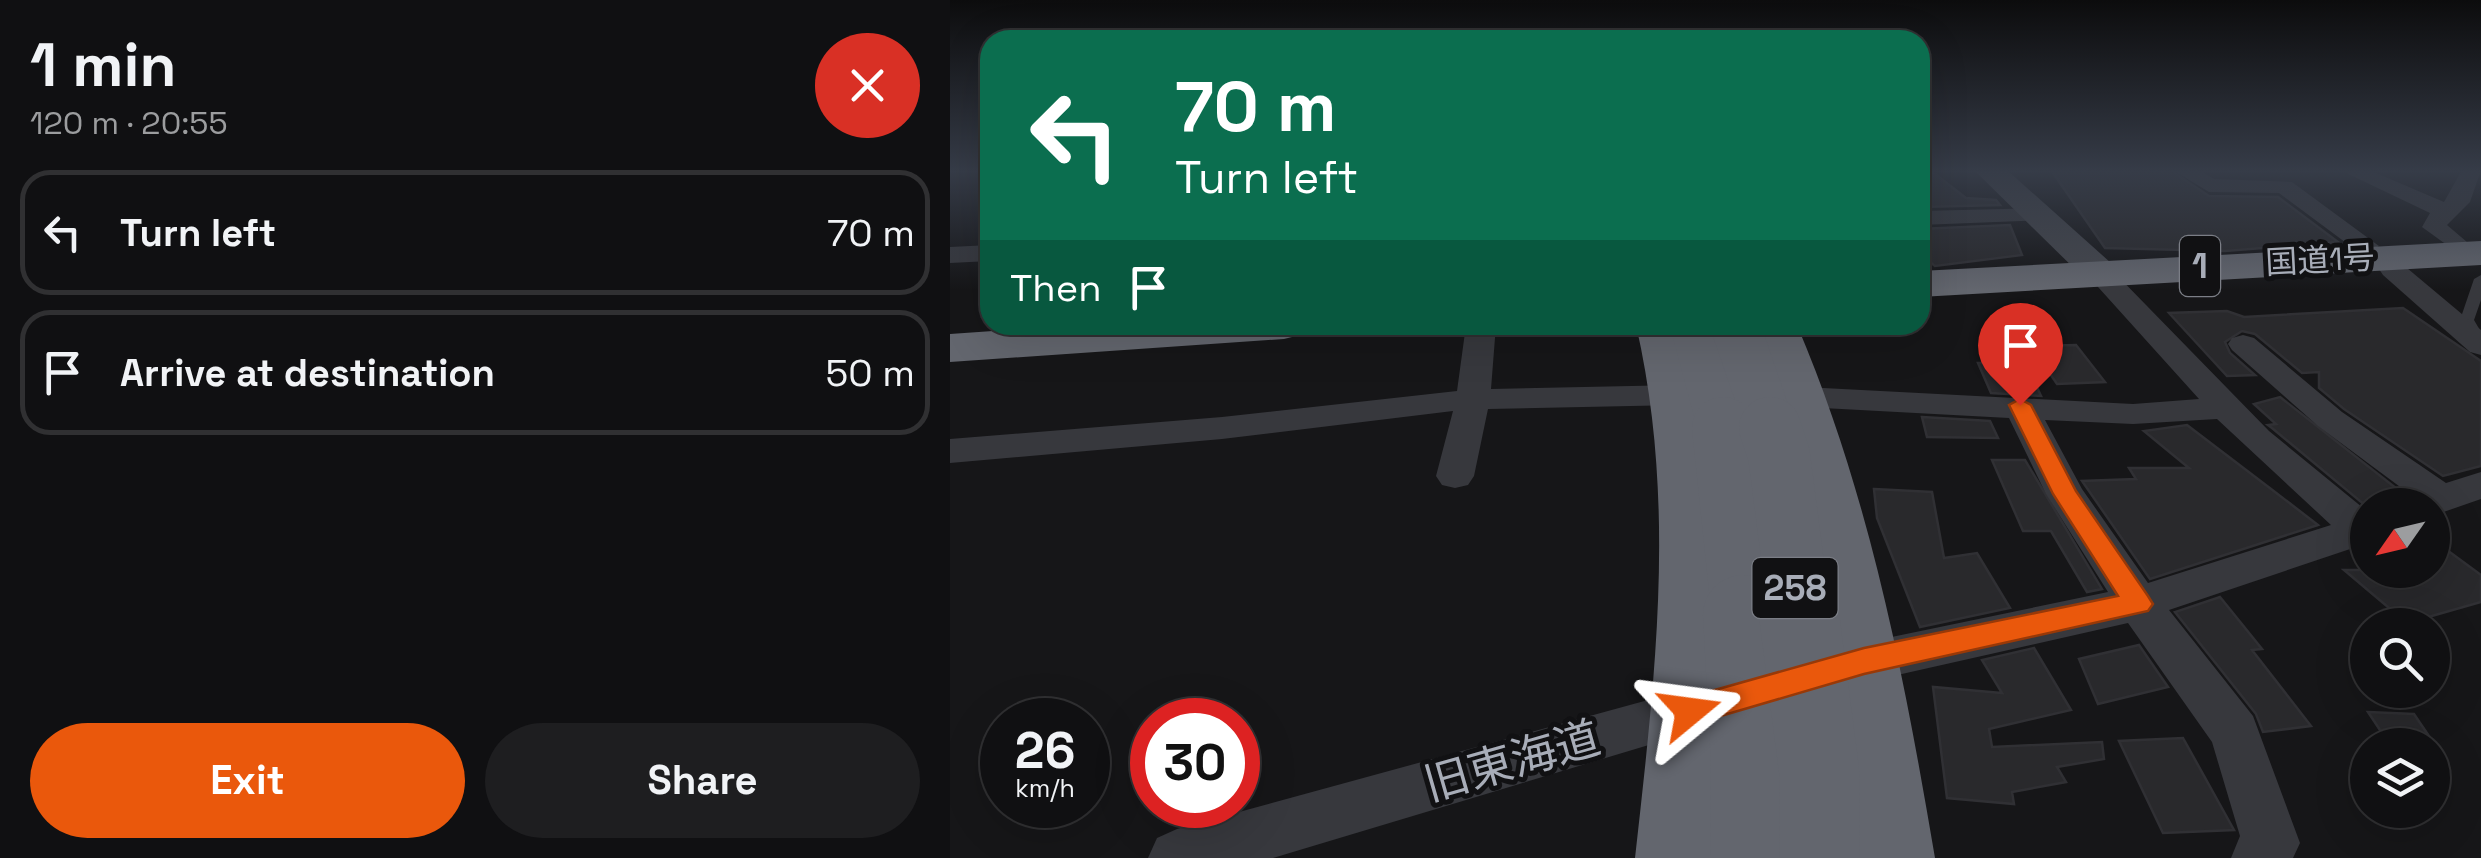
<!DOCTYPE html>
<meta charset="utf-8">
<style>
body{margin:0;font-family:"Space Grotesk","Noto Sans JP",sans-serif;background:#1e1e20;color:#f1f3f6;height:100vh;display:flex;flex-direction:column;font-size:38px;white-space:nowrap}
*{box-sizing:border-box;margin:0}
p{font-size:32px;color:#9c9d9f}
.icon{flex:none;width:55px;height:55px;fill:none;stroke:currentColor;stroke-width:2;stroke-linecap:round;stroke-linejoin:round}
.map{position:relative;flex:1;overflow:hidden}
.details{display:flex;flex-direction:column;background:#101012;width:950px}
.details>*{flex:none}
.hud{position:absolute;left:30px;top:30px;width:950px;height:305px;border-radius:30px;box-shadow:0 10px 40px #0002,0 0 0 2px #303032;background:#0b6e4f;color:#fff;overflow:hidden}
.needle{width:65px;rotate:236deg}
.fabs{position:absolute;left:1400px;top:488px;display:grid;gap:20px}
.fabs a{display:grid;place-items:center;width:100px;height:100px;border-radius:50%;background:#101012;box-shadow:0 10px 40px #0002,0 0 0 2px #303032;font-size:50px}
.speed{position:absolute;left:30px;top:698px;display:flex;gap:20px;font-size:50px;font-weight:700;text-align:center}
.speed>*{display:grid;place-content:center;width:130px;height:130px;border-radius:50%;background:#101012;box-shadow:0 10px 40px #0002,0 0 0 2px #303032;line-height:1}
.speed small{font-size:25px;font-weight:400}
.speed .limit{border:15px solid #d22;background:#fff;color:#111}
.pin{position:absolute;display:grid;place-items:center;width:85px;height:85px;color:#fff;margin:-102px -42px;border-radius:50% 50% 50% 0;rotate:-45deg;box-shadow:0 0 10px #0007}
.pin .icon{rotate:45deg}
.me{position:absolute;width:110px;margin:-55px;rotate:74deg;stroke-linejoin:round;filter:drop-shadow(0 0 8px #0008)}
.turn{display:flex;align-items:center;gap:35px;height:210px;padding:0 30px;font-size:45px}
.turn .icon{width:130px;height:130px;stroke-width:2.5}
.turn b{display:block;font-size:70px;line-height:85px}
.then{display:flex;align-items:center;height:95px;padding:0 30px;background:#0003;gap:20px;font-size:38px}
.round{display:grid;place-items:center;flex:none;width:105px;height:105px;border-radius:52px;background:#1e1e20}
.headline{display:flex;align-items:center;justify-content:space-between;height:170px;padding:0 30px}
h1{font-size:60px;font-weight:800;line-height:75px}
.button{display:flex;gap:20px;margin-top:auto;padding:20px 30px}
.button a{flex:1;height:115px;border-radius:60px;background:#ea580c;color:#fff;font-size:40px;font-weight:800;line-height:115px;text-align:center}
.button a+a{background:#1e1e20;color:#f1f3f6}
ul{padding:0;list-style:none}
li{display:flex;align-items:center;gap:30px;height:125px;margin:0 20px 15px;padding:0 10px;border:5px solid #303032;border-radius:30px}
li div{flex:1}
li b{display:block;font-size:38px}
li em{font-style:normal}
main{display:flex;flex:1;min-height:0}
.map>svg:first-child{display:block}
.building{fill:#29292c;stroke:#303034;stroke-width:2.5}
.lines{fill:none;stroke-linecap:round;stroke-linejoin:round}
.lane{fill:#37383d;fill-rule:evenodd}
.street{fill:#37383d;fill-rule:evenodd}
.secondary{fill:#45474d;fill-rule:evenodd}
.highway{fill:#63666e;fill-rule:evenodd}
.highway-bridge-far2{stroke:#63666e;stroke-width:49}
.highway-bridge-far1{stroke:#63666e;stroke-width:62}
.highway-bridge{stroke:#63666e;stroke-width:80}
.route{fill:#ea580c;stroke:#983908;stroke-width:2.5}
.labels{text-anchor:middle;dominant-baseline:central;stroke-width:10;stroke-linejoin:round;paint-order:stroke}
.far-street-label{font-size:32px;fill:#a8adb8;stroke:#111113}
.shield{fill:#111113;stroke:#7b7e86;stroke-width:2.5}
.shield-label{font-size:35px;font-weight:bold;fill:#a8adb8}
.near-street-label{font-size:45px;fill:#a8adb8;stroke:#111113}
</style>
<main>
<section class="details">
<div class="headline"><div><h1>1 min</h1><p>120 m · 20:55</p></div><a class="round" style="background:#d93025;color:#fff"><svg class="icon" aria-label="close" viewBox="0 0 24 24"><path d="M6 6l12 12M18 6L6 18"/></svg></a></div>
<ul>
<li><svg class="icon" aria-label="left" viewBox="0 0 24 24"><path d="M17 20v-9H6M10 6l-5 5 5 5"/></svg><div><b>Turn left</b></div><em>70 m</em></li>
<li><svg class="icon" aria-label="arrive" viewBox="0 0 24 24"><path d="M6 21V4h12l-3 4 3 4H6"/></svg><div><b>Arrive at destination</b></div><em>50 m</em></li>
</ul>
<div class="button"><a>Exit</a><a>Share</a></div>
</section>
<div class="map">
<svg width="1531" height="858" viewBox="0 0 1531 858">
<rect width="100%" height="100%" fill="#161618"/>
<g class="building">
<path d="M970 170H980L1016 198 1046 200 1050 205 970 207Z"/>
<path d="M1101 170H1220L1259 196 1328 197 1388 242 1275 251 1155 248Z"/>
<path d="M1060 225 1072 255 985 266 970 254V229Z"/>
<path d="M1453 308 1531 361V466L1493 476 1394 409 1369 388V372L1352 373 1305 334 1292 331 1275 342 1280 353 1305 375 1277 376 1219 313 1277 311 1294 317Z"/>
<path d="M1126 345 1155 382 1107 384 1081 346Z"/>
<path d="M1075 362 1091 396 1041 393 1028 363Z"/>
<path d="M1330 397 1447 489 1436 492 1448 503 1416 506 1322 428 1318 425 1326 424 1304 404Z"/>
<path d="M972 417 1040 421 1048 438 977 437Z"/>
<path d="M1237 425 1325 492 1368 525 1200 579 1132 481 1186 479 1179 468H1239L1194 431Z"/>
<path d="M1042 460H1075L1152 589 1137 592 1101 531H1073Z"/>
<path d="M924 489 982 492 994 558 1027 553 1060 608 970 627 927 518Z"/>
<path d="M1482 539 1531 575V602L1457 623 1394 570H1482Z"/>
<path d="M1270 597 1312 649 1302 650 1361 726 1313 732 1306 714 1225 612Z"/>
<path d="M1189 645 1218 687 1148 704 1129 659Z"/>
<path d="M1084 648 1121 710 1039 729 1042 747 1152 742 1154 759 1107 767 1116 782 1062 792 1064 804 997 798 983 687 1052 693 1032 660Z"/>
<path d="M1418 712 1464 714 1485 745H1440Z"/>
<path d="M1233 738 1284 830 1213 833 1169 741Z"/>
</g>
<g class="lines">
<path class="lane" d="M1531 275V300L1524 320 1531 332V350L1526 348 1510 320 1524 279Z"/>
<g class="street">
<path d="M1223 170H1249L1264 179 1342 182 1429 246 1416 254 1407 251 1329 193 1259 192Z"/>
<path d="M1390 170H1419L1494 202 1512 170H1531L1520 202 1497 225 1531 254 1519 261 1472 227 1480 213Z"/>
<path d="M1091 208 1103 215 1099 220 970 225V211Z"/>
<path d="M40 245V261L0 263V247Z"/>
<path d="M1442 261 1451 263 1531 330V355L1520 352 1433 275 1429 269Z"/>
<path d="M1148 263 1157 265 1319 431 1418 512V543L1219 610 1303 716 1350 843 1343 858H1281L1290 836 1262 742 1178 623 903 685 886 679 879 665 886 651 903 645 1158 592 1096 494 1059 418 854 407 842 404 837 397 842 390 854 387 1183 404 1249 399 1139 277 1135 271 1139 265ZM1267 419 1381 525 1198 583 1132 489 1095 420 1183 424Z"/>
<path d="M516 325H546L541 389 729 385 741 388 746 395 741 402 729 405 538 409 524 476 518 485 505 488 492 485 486 476 503 411 272 439 0 463V439L272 417 507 391Z"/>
<path d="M1293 335 1304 338 1392 412 1496 483 1531 472V499L1482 516V505H1453L1461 495 1368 426 1282 350 1278 344 1282 338Z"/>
<path d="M742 688 760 694 767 710 760 726 742 732 323 858H198L207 838 227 829Z"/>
</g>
<path class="secondary" d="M1024 170H1057L1161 263 1167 271 1161 279H1135Z"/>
<g class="highway">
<path d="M1531 241V265L970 297V271Z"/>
<path d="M127 325H357L350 335 334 339 0 362V334Z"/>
<path d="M686 325H732C788 503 781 674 775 858H685C705 678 727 504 686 325Z"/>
<path d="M801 325H847C920 497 954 675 985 858H895C879 676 860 499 801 325Z"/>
</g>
<g class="highway-bridge-far2">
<path d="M745 325 773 430"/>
<path d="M785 325 821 430"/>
</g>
<g class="highway-bridge-far1">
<path d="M773 428 793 618"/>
<path d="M820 428 829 455 850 618"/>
</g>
<g class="highway-bridge">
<path d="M793 615 801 766 800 858"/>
<path d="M849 615 869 770 870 858"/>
</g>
</g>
<linearGradient id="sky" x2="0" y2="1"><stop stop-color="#0c0c0d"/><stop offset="0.59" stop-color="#363c48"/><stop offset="1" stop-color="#363c48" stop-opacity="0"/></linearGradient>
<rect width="1531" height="290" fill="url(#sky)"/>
<path class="route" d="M1070 399 1081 405 1126 491 1198 596 1203 604 1198 611 914 674 740 725 728 721 723 711 728 701 740 697 914 648 1168 596 1103 494 1059 405Z"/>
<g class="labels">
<g class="far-street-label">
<text transform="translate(1370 260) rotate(-3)">国道1号</text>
</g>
<g class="shield">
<rect x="1230" y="236" width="40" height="60" rx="8"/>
<rect x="802.5" y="558" width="85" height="60" rx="8"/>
</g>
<g class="shield-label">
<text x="1250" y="266">1</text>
<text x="845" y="588">258</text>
</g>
<g class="near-street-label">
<text transform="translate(562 761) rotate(-16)">旧東海道</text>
</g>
</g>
</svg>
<div class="fabs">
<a><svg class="needle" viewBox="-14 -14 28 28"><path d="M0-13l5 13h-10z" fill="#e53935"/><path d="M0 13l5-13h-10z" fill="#9c9d9f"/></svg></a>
<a><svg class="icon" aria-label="search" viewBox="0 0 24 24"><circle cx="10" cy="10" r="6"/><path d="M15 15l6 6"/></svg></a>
<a><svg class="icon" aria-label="layers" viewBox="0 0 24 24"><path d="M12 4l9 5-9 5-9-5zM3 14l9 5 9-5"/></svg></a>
</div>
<div class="speed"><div>26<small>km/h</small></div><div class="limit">30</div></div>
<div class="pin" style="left:1070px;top:405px;background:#d93025"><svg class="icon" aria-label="arrive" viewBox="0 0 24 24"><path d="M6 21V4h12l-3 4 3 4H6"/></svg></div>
<svg class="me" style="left:740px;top:711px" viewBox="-20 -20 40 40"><path d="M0-17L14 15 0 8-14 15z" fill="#ea580c" stroke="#fff" stroke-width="4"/></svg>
<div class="hud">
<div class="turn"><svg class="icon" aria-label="left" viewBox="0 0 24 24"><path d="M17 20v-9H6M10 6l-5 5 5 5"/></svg><div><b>70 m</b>Turn left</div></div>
<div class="then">Then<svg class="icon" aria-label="arrive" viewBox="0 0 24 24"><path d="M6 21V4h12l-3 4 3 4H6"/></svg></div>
</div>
</div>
</main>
